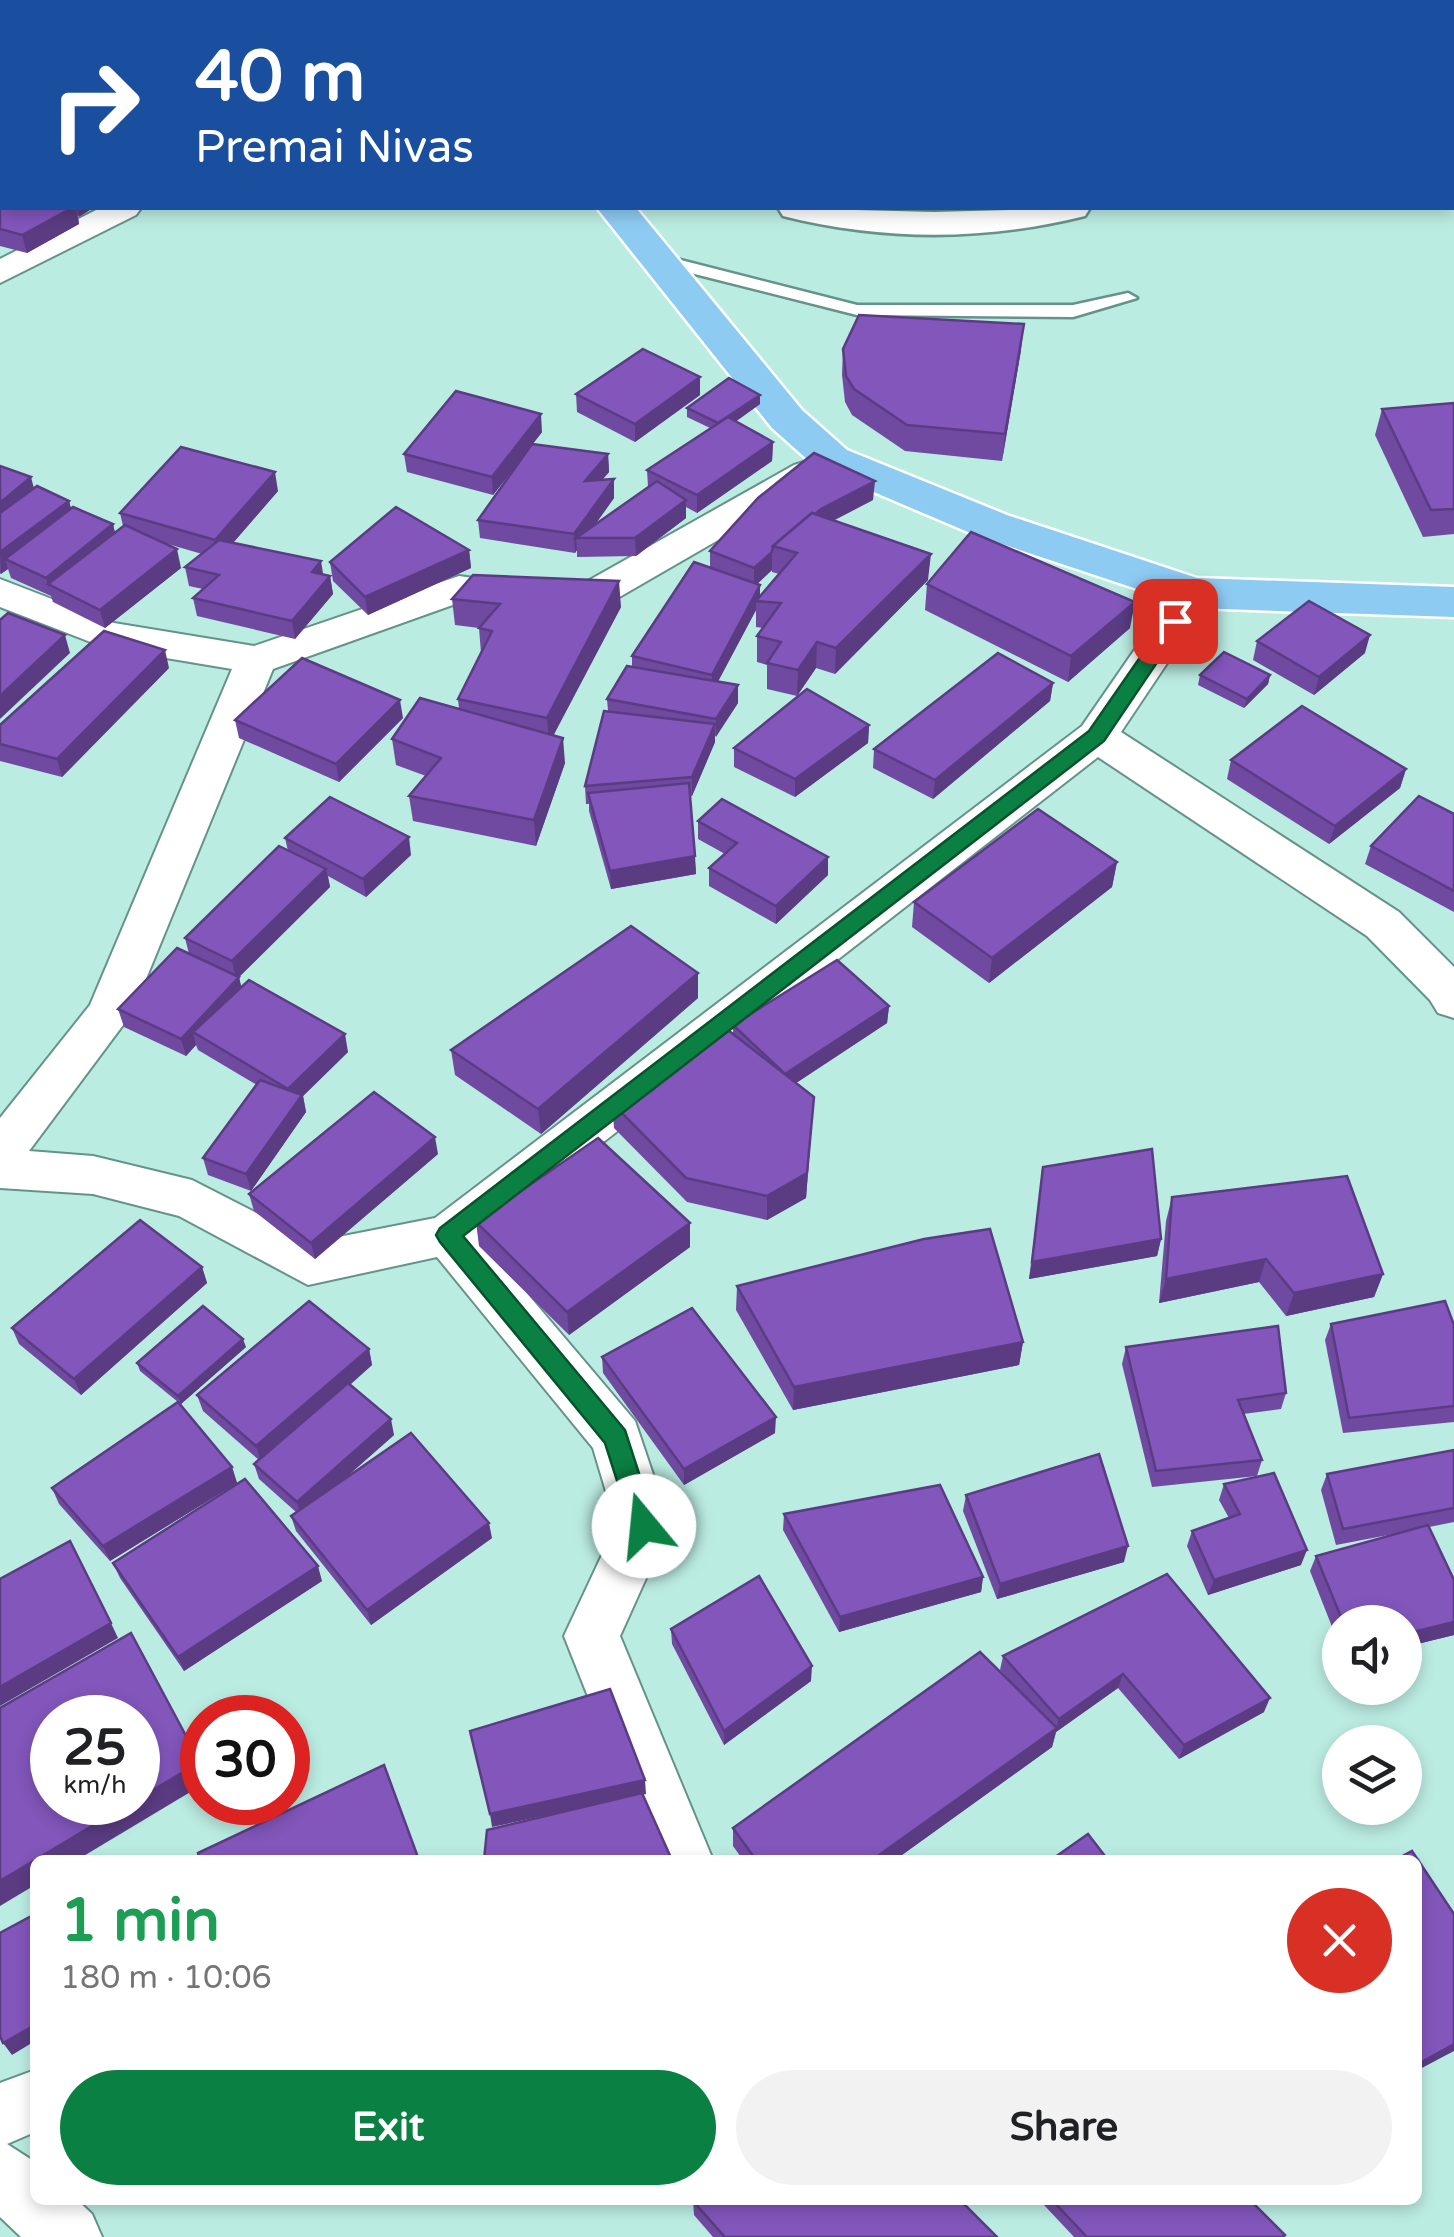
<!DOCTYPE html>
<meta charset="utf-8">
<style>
body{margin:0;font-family:"Varela Round",sans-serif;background:#f2f2f2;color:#202124;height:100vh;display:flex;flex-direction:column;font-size:38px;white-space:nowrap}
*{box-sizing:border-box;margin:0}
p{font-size:32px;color:#757577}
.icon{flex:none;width:55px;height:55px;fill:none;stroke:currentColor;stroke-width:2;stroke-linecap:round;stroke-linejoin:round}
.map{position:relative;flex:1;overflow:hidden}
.drawer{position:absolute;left:30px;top:1855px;width:1392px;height:350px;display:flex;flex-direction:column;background:#fff;border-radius:15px;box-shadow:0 5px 15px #0003}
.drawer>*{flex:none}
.hud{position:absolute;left:0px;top:0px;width:1455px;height:210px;box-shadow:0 5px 15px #0003;background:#1a4fa0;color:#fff;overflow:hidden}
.tools{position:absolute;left:1322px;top:1605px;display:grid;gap:20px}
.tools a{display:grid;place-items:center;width:100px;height:100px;border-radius:50%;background:#fff;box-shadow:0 5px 15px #0003;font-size:50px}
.speed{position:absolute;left:30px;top:1695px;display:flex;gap:20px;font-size:50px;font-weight:700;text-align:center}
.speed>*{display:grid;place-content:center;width:130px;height:130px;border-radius:50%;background:#fff;box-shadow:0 5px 15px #0003;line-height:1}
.speed small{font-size:25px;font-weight:400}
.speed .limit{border:15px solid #d22;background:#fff;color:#111}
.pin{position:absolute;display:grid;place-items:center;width:85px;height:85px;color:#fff;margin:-42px;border-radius:20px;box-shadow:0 5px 15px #0006}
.me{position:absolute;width:110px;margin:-55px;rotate:343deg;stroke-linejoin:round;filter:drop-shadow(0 0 8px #0008)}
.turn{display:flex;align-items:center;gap:35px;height:210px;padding:0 30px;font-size:45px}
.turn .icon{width:130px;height:130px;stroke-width:2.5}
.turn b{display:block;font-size:70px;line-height:85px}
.round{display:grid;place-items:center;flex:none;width:105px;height:105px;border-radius:52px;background:#f2f2f2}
.summary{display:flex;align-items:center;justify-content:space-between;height:170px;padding:0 30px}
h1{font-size:60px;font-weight:700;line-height:75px;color:#1e9e55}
.cta{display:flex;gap:20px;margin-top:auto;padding:20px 30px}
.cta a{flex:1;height:115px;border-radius:60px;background:#0b8043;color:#fff;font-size:40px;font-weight:700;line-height:115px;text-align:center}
.cta a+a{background:#f2f2f2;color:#202124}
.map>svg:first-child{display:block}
.green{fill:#fd9bb7}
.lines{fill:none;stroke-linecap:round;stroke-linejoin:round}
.service-casing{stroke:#65938a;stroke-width:5}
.minor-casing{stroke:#65938a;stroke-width:4}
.tertiary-casing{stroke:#65938a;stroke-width:5}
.secondary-casing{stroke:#65938a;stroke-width:5}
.primary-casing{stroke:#fff;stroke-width:5}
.service{fill:#fff;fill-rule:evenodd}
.minor{fill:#fff;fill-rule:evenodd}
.tertiary{fill:#fff;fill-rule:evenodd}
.secondary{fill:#fff;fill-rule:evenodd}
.primary{fill:#8ecbf3;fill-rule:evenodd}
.wall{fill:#704aa1;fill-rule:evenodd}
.shaded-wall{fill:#5b3c83}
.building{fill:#8256bb;stroke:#5b3c83;stroke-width:2.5}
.route{fill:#0b8043;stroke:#07532c;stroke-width:2.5}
</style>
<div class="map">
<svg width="1454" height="2237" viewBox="0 0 1454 2237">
<rect width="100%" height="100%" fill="#bbece2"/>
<path class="green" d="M647 0H1317L1322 2H649Z"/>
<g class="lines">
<defs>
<path id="service" d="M657 254 857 305H1073L1128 293 1137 298 1073 317 857 315 651 263V255Z"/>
<g id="minor">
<path d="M100 208H141L136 215 0 283V259Z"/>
<path d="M807 461 820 465 826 473 820 481 590 614 576 618 461 602 273 669 132 1013 29 1151 93 1156 192 1180 313 1242 435 1218 1082 726 1180 584 1194 580 1208 584 1214 593 1121 732 1399 912 1454 967V1018L1438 1013 1430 1000 1367 936 1098 757 480 1238 635 1421 670 1525 620 1636 713 1860H653L564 1636 616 1525 593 1448 437 1257 308 1285 179 1216 93 1194 0 1188V1118L90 1005 232 669 106 648 0 607V579L114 623 254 646 459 576 570 591 794 465Z"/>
<path d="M35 2070V2132L7 2144 35 2162V2200H77L92 2214 102 2237H21L0 2217V2083Z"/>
</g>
<path id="tertiary" d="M397 0H439L440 2H398Z"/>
<g id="secondary">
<rect x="1452" y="110" width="2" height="22"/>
<path d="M778 208 934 212 1090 208 1085 216C985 241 883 241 783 216Z"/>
</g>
<path id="primary" d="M597 208H636L802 410 847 450 1007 515 1197 578 1454 587V617L1194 608 975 535 817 468 772 428Z"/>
</defs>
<use href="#service" class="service-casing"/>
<use href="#minor" class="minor-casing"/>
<use href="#tertiary" class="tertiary-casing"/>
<use href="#secondary" class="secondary-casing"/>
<use href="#primary" class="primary-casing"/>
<use href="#service" class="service"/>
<use href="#minor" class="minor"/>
<use href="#tertiary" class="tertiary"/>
<use href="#secondary" class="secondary"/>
<use href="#primary" class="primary"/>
</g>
<g class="wall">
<path d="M2 123V156L0 154V125Z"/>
<path d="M0 186 2 208H93L78 216 79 224 27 253 0 246Z"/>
<path d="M843 349 1021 350 1002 461 905 451 852 415 845 402 842 375Z"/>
<path d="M700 377V395L635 442 577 412 576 394Z"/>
<path d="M1454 403V534L1423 537 1375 435 1382 409Z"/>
<path d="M760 404 736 421 773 442 772 461 697 513 686 507V518L636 556 577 557V550L575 553 480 538 478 520 520 461 493 495 407 472 404 454 542 432 532 445 608 454 609 472 602 480 614 498 595 525 648 487 647 470 710 428 687 417V408Z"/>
<path d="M0 466 34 489 69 501 71 509 113 524 115 533 123 526 120 513 278 491 233 543 330 576 333 594 295 639 197 616 193 598 203 589 189 586 185 567 202 554 161 542 181 568 105 628 53 602 51 596 11 578 8 569 0 574Z"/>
<path d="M873 500 833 521 928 580 835 674 816 668 797 696 767 689V665L757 662V636L763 628 756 627V610L718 681 738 685V703L715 737V742L692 796H690L696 874 611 889 589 811V804H586L585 786 608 711 607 699 632 667V656L710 567V551ZM772 570V572L779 574 760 596V585L757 584Z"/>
<path d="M469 550 471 568 368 615 333 581 330 562Z"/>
<path d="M927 584 1130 628 1068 682 925 610Z"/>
<path d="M452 599 621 607 553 735 565 763 536 846 413 821 409 796 426 776 396 765 392 739 459 709 458 699 481 653 479 628 455 625Z"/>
<path d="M1257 641 1365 653 1314 695 1253 660Z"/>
<path d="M169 668 62 777 0 761V725Z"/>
<path d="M1200 675H1270L1268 684 1244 708 1198 685Z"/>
<path d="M1053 683 1050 701 933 799 873 768 874 749Z"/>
<path d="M403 718 339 782 239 738 235 720Z"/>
<path d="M869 725 868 743 795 797 734 767V748Z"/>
<path d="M1231 760 1406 769 1400 788 1329 844 1227 779Z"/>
<path d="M1454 814V912L1365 864 1371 846Z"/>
<path d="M698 821 828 875 776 924 709 886V868L725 854 698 839Z"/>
<path d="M285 838 411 855 366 897 328 876 330 887 239 977 241 987 348 1052 303 1096 306 1112 251 1191 208 1175 203 1158 257 1085 198 1050 196 1045 186 1056 124 1027 118 1009 189 954 185 938 288 851Z"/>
<path d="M1117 862 1112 887 989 983 912 927 914 902Z"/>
<path d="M698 973V998L541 1134 455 1075 451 1050Z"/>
<path d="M889 1006 887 1023 796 1083 812 1121 806 1198 767 1220 687 1202 614 1128 612 1103 733 1034V1025Z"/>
<path d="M438 1154 315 1259 254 1211 249 1194Z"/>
<path d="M1043 1167 1161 1239 1157 1256 1029 1279Z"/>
<path d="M1172 1197 1383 1274 1374 1297 1286 1316 1259 1282 1159 1303 1166 1221Z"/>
<path d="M476 1222 690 1223V1247L569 1335 479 1246Z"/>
<path d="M202 1267 207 1283 81 1395 19 1344 12 1328Z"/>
<path d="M737 1286 1023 1342 1019 1365 793 1410 736 1310Z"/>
<path d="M1331 1324 1454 1325V1422L1343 1433 1325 1340Z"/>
<path d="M246 1347 181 1404 232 1467 237 1483 110 1561 59 1504 52 1488 178 1402 140 1371 137 1363Z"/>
<path d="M1126 1347 1286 1393 1281 1409 1243 1414 1262 1460 1257 1476 1152 1487 1122 1364Z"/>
<path d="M369 1349 372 1365 350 1385 394 1435 343 1480 492 1538 371 1625 296 1531 291 1516 296 1512 259 1479 254 1464 259 1460 203 1411 197 1395Z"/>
<path d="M602 1357 775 1433 684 1485 603 1373Z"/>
<path d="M1454 1450V1522L1429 1527 1454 1580V1635L1405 1647V1622H1340V1647L1310 1571 1316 1556 1404 1532 1336 1545 1321 1490 1327 1474Z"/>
<path d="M1224 1484 1301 1565 1208 1595 1187 1546 1192 1531 1229 1518 1219 1500Z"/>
<path d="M966 1495 1124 1562 997 1599 963 1511Z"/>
<path d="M784 1514 983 1577 981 1592 839 1632 783 1530Z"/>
<path d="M113 1563 322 1581 184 1671 120 1578Z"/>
<path d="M1167 1574 1264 1712 1179 1759 1118 1688 1056 1732 1052 1747 895 1860H743L733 1846V1828L1010 1681 1000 1670 1003 1656Z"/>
<path d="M671 1629 811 1681 724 1745 672 1644Z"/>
<path d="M1046 2200H1250L1284 2237H1074L1044 2205Z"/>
<path d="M693 2201 997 2237H713L694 2215Z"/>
</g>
<g class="shaded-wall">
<path d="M269 0H308L302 2H264Z"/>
<path d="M2 46V65L0 66V47Z"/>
<path d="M1 94 2 113 0 114V95Z"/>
<path d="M2 163V184L0 185V164Z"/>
<path d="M72 208H76L79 224 27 253 22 235Z"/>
<path d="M77 208H93L79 217Z"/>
<path d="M1024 324 1021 350 1002 461 1005 434Z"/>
<path d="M700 377V395L635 442V424Z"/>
<path d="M760 395V404L720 433V424Z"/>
<path d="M541 414 542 432 493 495 492 477Z"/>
<path d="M773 442 772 461 697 513V495Z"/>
<path d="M608 454 609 472 586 499 585 481Z"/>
<path d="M275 472 278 491 219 559 215 540Z"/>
<path d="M31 477 36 496 0 526V503Z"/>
<path d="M614 479V498L585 538H576L577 550 575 553 574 534Z"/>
<path d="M875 481 873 500 820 527 778 547 821 509Z"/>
<path d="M686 500V518L636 556 635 538Z"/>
<path d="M69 501 74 520 5 559 8 569 1 574 0 552Z"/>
<path d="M113 524 117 543 48 584 51 596 46 578Z"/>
<path d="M177 549 181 568 105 628 100 610Z"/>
<path d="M469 550 471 568 368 615 365 597Z"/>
<path d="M772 552V570L754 587V568Z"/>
<path d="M931 554 928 580 835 674 836 648Z"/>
<path d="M321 561 324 579 312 572Z"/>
<path d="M330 576 333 594 295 639 292 621Z"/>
<path d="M619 581 621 607 549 744 547 718Z"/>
<path d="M760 585V601H756V610L712 693V675Z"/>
<path d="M1135 602 1130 628 1068 682 1071 656Z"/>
<path d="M65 635 70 653 0 719V696Z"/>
<path d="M1370 635 1365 653 1314 695 1319 677Z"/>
<path d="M817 642 816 668 797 696 798 670Z"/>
<path d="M165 650 169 668 62 777 57 759Z"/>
<path d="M1270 675 1268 684 1244 708 1247 699Z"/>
<path d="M1053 683 1050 701 933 799 935 780Z"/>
<path d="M738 685V703L716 737V719Z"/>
<path d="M400 700 403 718 339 782 336 764Z"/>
<path d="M715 724V742L692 796V777Z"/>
<path d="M869 725 868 743 795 797V779Z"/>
<path d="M563 738 565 763 536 846 534 820Z"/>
<path d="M1406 769 1400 788 1329 844 1335 826Z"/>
<path d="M409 837 411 855 366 897 363 879Z"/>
<path d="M695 856 696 874 611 889 610 871Z"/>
<path d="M828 857V875L776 924V906Z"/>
<path d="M1117 862 1112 887 989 983 992 958Z"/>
<path d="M326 869 330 887 239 977 243 994 193 1032 196 1045 186 1056 181 1039 236 979 232 961Z"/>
<path d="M698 973V998L541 1134 538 1109Z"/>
<path d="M889 1006 887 1023 784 1091 785 1074Z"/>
<path d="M345 1034 348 1052 303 1096 306 1112 251 1191 246 1174 293 1106 288 1089Z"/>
<path d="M814 1097 806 1198 767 1220V1196Z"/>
<path d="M435 1137 438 1154 315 1259 311 1243Z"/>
<path d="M690 1223V1247L569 1335 567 1312Z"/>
<path d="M1161 1239 1157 1256 1029 1279 1032 1262Z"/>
<path d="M1266 1259 1259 1282 1159 1303 1166 1279Z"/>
<path d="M202 1267 207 1283 81 1395 74 1379Z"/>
<path d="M1383 1274 1374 1297 1286 1316 1294 1293Z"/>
<path d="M243 1339 246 1347 181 1404 178 1396Z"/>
<path d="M1023 1342 1019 1365 793 1410 794 1387Z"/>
<path d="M369 1349 372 1365 261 1462 256 1446Z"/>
<path d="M776 1417 775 1433 684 1485V1469Z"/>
<path d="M391 1419 394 1435 301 1517 297 1502Z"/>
<path d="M232 1467 237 1483 110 1561 103 1546Z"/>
<path d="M489 1523 492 1538 371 1625 367 1610Z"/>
<path d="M1128 1546 1124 1562 997 1599 1000 1584Z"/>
<path d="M1307 1550 1301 1565 1208 1595 1214 1580Z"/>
<path d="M318 1566 322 1581 184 1671 178 1657Z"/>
<path d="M983 1577 981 1592 839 1632 840 1617Z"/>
<path d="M1454 1622V1635L1405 1647V1634Z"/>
<path d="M111 1623 118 1638 0 1706V1687Z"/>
<path d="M812 1666 811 1681 724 1745V1731Z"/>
<path d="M1123 1674 1118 1688 1056 1732 1052 1747 895 1860H872L1056 1728 1059 1719Z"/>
<path d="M1270 1698 1264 1712 1179 1759 1184 1745Z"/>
<path d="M200 1762 202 1767V1785L77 1860H35V1885L0 1906V1881L132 1802H138V1799Z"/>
<path d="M645 1780 646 1794 492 1827 490 1814Z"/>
<path d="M35 2025V2041L12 2055 3 2043Z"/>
<path d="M1454 2044V2051L1418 2070V2064Z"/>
</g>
<g class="building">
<path d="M0 0H50L54 2H2V18L0 16Z"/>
<path d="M114 0H180L185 2H108Z"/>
<path d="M205 0H269L264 2H211Z"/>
<path d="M315 0H346L350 2H310Z"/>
<path d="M0 23 2 25V46L0 47Z"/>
<path d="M2 80V101L0 94V81Z"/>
<path d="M2 123V140L0 139V125Z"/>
<path d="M2 185V208H72L22 235 0 229V186Z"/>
<path d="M859 315 1024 324 1005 434 907 425 854 389 846 376 843 349Z"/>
<path d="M643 349 700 377 635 424 576 394Z"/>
<path d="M729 378 760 395 718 423 687 408Z"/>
<path d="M456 391 541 414 492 477 404 454Z"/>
<path d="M1454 403V509L1431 510 1382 409Z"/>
<path d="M728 417 773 442 697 495 647 470Z"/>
<path d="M532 444 608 454 585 481 614 479 574 534 478 520Z"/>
<path d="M181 447 275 472 215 540 120 513Z"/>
<path d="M814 453 875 481 821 509 815 514 812 513 773 546 772 552 754 568 710 551 758 498Z"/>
<path d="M0 466 31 477 0 503Z"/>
<path d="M657 481 686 500 635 538H576Z"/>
<path d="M37 486 69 501 0 552V513Z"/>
<path d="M73 507 113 524 46 578 5 559Z"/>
<path d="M396 507 469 550 365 597 330 562Z"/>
<path d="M812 513 931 554 836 648 817 642 798 670 767 663 781 642 757 636 781 603 756 601 797 553 773 546Z"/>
<path d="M125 525 177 549 100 610 48 584Z"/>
<path d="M971 532 1135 602 1071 656 927 584Z"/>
<path d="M219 540 321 561 312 572 330 576 292 621 193 598 219 575 185 567Z"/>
<path d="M694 562 760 585 712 675 632 656Z"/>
<path d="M473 575 619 581 547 718 458 699 492 631 479 628 500 604 452 599Z"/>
<path d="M1309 601 1370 635 1319 677 1257 641Z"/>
<path d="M8 613 65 635 0 696V620Z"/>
<path d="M104 631 165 650 57 759 0 744V725Z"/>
<path d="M1224 652 1270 675 1247 699 1200 675Z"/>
<path d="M998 653 1053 683 935 780 874 749Z"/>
<path d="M302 658 400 700 336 764 235 720Z"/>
<path d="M627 666 738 685 716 719 607 699Z"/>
<path d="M807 689 869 725 795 779 734 748Z"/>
<path d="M420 698 563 738 534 820 409 796 441 758 392 739Z"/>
<path d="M1302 706 1406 769 1335 826 1231 760Z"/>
<path d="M604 711 715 724 692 777 585 786Z"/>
<path d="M689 783 695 856 610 871 588 793Z"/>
<path d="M1419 796 1454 814V891L1371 846Z"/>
<path d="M330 797 409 837 363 879 285 838Z"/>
<path d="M722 799 828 857 776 906 709 868 737 843 698 821Z"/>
<path d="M1038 809 1117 862 992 958 914 902Z"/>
<path d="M279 846 326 869 232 961 185 938Z"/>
<path d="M631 926 698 973 538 1109 451 1050Z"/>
<path d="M177 948 239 977 181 1039 118 1009Z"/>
<path d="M837 960 889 1006 785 1074 733 1025Z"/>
<path d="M249 980 345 1034 288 1089 193 1032Z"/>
<path d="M728 1030 814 1097 807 1173 767 1196 686 1178 612 1103Z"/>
<path d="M260 1080 302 1095 246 1174 203 1158Z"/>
<path d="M374 1092 435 1137 311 1243 249 1194Z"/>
<path d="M598 1138 690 1223 567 1312 476 1222Z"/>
<path d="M1152 1149 1161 1239 1032 1262 1043 1167Z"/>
<path d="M1347 1176 1383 1274 1294 1293 1266 1259 1166 1279 1172 1197Z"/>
<path d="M140 1220 202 1267 74 1379 12 1328Z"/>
<path d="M990 1229 1023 1342 794 1387 737 1286 924 1239Z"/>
<path d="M309 1301 369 1349 256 1446 197 1395Z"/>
<path d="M1445 1301 1454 1325V1406L1349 1418 1331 1324Z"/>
<path d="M203 1306 243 1339 178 1396 137 1363Z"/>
<path d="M692 1308 776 1417 684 1469 602 1357Z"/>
<path d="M1278 1326 1286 1393 1238 1400 1262 1460 1156 1471 1126 1347Z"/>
<path d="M348 1383 391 1419 297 1502 254 1464Z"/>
<path d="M178 1402 232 1467 103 1546 52 1488Z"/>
<path d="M411 1433 489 1523 367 1610 291 1516Z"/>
<path d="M1454 1450V1508L1343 1529 1327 1474Z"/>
<path d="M1099 1454 1128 1546 1000 1584 966 1495Z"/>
<path d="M1274 1473 1307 1550 1214 1580 1192 1531 1240 1514 1224 1484Z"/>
<path d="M245 1479 318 1566 178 1657 113 1563Z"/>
<path d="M940 1485 983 1577 840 1617 784 1514Z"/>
<path d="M1428 1525 1454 1580V1622L1405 1634V1622H1343L1316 1556Z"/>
<path d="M70 1541 111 1623 0 1687V1579Z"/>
<path d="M1167 1574 1270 1698 1184 1745 1123 1674 1059 1719 1003 1656Z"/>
<path d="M759 1576 812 1666 724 1731 671 1629Z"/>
<path d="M131 1633 200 1762 138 1799V1718H52V1802H132L0 1881V1708Z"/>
<path d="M980 1652 1057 1728 872 1860H756L733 1828Z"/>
<path d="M610 1689 645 1780 490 1814 470 1731Z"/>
<path d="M384 1765 419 1860H200L198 1853Z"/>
<path d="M642 1793 672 1860H484L487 1830Z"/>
<path d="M1088 1834 1108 1860H1051Z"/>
<path d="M1412 1851 1454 1914V2044L1418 2064V1860H1395Z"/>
<path d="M35 1914V2025L3 2043 0 2036V1933Z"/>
<path d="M694 2200H960L997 2237H725L693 2201Z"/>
<path d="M1052 2200H1250L1285 2235 1283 2237H1087Z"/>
</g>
<path class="route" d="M1175 615 1185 621 1104 741 463 1236 625 1430 656 1526 653 1534 644 1537 634 1534 605 1443 440 1242 436 1235 440 1228 1089 731 1168 617Z"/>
</svg>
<div class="tools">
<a><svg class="icon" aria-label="sound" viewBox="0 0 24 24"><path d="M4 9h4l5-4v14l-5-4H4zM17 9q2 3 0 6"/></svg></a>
<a><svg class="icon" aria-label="layers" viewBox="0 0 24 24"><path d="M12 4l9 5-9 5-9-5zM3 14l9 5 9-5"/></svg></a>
</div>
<div class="speed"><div>25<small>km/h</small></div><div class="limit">30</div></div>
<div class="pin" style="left:1175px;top:621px;background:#d93025"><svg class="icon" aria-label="arrive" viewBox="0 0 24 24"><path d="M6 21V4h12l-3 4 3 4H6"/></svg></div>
<svg class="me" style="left:644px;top:1526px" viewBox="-20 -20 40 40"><circle r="19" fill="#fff"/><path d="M0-13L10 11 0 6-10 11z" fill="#0b8043"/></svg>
<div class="hud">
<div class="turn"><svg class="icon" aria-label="right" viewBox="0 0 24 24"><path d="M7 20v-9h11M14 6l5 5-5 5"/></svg><div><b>40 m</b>Premai Nivas</div></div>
</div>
<section class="drawer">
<div class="summary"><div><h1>1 min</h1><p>180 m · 10:06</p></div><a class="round" style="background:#d93025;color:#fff"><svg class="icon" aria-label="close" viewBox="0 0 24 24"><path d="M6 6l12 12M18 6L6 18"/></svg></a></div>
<div class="cta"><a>Exit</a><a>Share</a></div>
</section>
</div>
